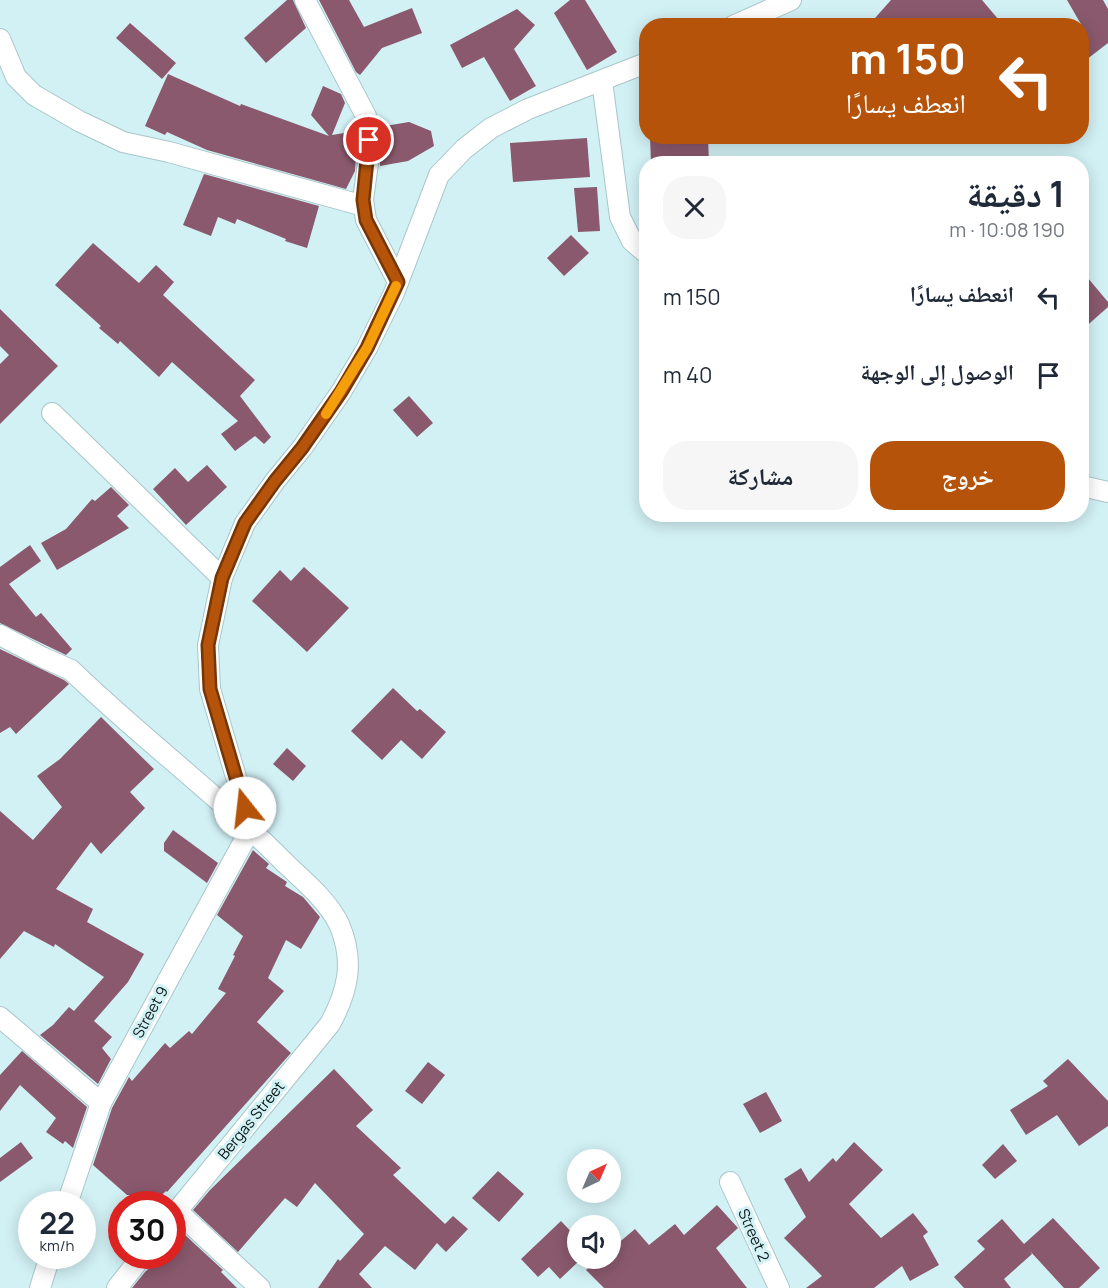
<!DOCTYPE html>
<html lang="ar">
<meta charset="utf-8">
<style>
body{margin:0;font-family:Manrope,"Noto Naskh Arabic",sans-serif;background:#f6f6f7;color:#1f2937;direction:rtl;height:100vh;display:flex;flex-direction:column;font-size:22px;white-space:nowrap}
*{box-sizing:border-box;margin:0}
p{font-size:20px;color:#747a83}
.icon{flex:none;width:33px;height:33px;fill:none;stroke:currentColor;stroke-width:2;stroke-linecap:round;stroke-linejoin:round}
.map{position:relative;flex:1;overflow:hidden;direction:ltr}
.side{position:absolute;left:639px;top:156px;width:450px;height:366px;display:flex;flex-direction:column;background:#fff;border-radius:24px;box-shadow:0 3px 15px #0003;direction:rtl}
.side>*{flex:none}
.top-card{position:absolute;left:639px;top:18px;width:450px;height:126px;border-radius:24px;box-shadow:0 3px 15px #0003;direction:rtl;background:#b45309;color:#fff;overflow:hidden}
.needle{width:39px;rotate:44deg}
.controls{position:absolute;left:567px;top:1149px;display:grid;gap:12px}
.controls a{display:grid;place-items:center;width:54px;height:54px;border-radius:50%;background:#fff;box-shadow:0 3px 15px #0003;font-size:30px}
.speed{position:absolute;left:18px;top:1191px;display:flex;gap:12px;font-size:30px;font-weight:700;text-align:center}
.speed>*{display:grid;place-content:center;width:78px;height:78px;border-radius:50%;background:#fff;box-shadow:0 3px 15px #0003;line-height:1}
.speed small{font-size:15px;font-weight:400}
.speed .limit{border:9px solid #d22;background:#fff;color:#111}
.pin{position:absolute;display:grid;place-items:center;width:51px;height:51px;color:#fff;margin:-26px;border:3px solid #fff;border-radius:50%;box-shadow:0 2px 6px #0007}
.me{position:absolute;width:66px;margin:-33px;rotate:344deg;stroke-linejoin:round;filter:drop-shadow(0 0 4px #0008)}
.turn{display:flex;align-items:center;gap:21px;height:126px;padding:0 24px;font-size:27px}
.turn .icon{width:78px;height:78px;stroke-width:2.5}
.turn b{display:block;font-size:42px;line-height:51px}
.round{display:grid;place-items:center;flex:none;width:63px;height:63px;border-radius:24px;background:#f6f6f7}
.overview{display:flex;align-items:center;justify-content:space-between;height:102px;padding:0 24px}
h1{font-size:36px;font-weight:700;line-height:45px}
.cta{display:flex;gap:12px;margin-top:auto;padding:12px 24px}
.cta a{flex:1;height:69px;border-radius:24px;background:#b45309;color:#fff;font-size:24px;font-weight:700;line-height:69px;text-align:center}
.cta a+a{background:#f6f6f7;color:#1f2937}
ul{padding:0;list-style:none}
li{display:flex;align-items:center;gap:18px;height:78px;padding:0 24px}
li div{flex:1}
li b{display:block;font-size:22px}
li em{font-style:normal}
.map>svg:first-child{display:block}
.building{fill:#8a596d}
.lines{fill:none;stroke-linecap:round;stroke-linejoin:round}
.street-casing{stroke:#a9c6ca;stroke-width:22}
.street{stroke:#fff;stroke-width:20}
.route-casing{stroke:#753606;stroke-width:15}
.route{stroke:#b45309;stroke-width:10}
.slow{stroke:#f59e0b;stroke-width:10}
.labels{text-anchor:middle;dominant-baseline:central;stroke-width:6;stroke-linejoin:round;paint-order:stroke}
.street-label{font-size:15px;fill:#0c1718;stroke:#d2f1f5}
</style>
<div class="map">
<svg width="1108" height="1288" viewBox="0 0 1108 1288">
<rect width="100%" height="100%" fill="#d2f1f5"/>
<g class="building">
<path d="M287 0H293L306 28 266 63 244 38Z"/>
<path d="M319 0H349L364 27 412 8 422 33 382 48 360 75 356 72Z"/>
<path d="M570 0H585L617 52 587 70 554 13Z"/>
<path d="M891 0H982L1004 26H868Z"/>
<path d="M1067 0H1103L1108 9V43L1082 63V26Z"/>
<path d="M517 9 535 25 514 49 536 86 510 101 484 57 462 68 450 45Z"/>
<path d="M130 23 176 63 162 79 116 38Z"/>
<path d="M168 74 240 106 241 104 329 136 311 115 323 86 341 94 345 103 332 135 356 131 357 140 355 171 346 189 207 150 167 132 165 135 145 126Z"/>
<path d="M409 122 431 131 434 146 408 161 380 166 379 127Z"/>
<path d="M650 136H708L709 164H651Z"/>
<path d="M587 138 590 177 513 182 510 143Z"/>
<path d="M204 174 319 206 307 248 285 241 286 239 237 219 235 224 218 217 211 236 183 225Z"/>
<path d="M597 187 600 231 578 232 574 188Z"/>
<path d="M571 235 589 253 564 276 547 258Z"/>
<path d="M93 243 139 283 156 265 174 282 163 295 255 380 240 396 271 437 264 444 255 436 235 451 221 434 238 421 172 362 159 377 120 341 118 344 99 328 101 326 55 285Z"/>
<path d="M1082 271 1108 302V307L1082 330Z"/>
<path d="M0 309 58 366 0 424V364L9 355 0 346Z"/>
<path d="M409 396 433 423 417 437 393 410Z"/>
<path d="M207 465 227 487 186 525 153 489 175 468 188 482Z"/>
<path d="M111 487 129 505 117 516 129 528 57 570 41 543 66 529 92 499 95 501Z"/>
<path d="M30 545 41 561 9 584 36 617 41 613 72 649 66 655 0 623V567Z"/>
<path d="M304 567 349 608 307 652 252 601 280 570 291 581Z"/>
<path d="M0 649 64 680 69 684 16 734 10 727 0 733Z"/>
<path d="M393 688 417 711 420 709 446 732 422 759 401 740 382 760 351 731Z"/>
<path d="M101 717 154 769 130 792 145 808 101 854 91 842 56 889 93 909 87 922 144 954 128 982 94 1021 112 1037 102 1048 111 1059 98 1084 40 1035 53 1025 69 1007 74 1011 104 977 55 944 54 947 24 931 0 959V811L33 840 62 807 37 776 60 759Z"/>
<path d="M287 748 306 766 293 781 273 764Z"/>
<path d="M173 830 218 863 207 883 164 851V843Z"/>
<path d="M253 850 269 864 266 868 287 882 285 886 303 897 320 917 301 949 286 940 268 978 284 991 257 1022 291 1053 167 1192 166 1191 152 1204H124L134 1195H127L93 1165 112 1108 129 1077 132 1081 165 1043 170 1048 189 1031 192 1034 226 993 218 989 235 956 233 955 243 936 217 915Z"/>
<path d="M22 1051 87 1107 73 1148 65 1141 63 1144 46 1132 56 1118 20 1085 0 1111V1075Z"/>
<path d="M1068 1059 1108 1101V1126L1079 1146 1057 1115 1026 1135 1010 1110 1048 1086 1043 1081Z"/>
<path d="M428 1062 445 1075 422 1104 405 1091Z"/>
<path d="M334 1069 373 1110 356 1126 401 1168 393 1175 445 1224 453 1216 468 1229 446 1252 437 1243 415 1270 385 1246 359 1274 372 1288H318L338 1259 340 1261 364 1234 315 1183 297 1207 285 1198 238 1252 193 1210 210 1190Z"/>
<path d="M766 1092 782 1121 760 1133 743 1104Z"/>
<path d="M21 1142 33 1158 0 1182V1158Z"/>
<path d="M854 1142 883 1170 849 1204 881 1238 913 1213 928 1232 923 1236 939 1265 910 1281 902 1266 874 1288H806L822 1276 784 1238 806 1217 784 1179 801 1168 809 1182 833 1158 836 1162Z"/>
<path d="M1003 1144 1017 1161 995 1179 982 1165Z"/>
<path d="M498 1171 524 1194 499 1222 472 1198Z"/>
<path d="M717 1205 738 1228 716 1248 747 1288H604L586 1270 600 1258H610V1250L635 1229 649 1245 675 1224 684 1235Z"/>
<path d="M1053 1218 1100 1268 1079 1288H1064L1030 1251 1032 1254 1004 1279 1011 1288H964L954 1277 985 1249 977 1241 1002 1219 1024 1244Z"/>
<path d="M561 1221 578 1239V1262L560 1279 549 1267 538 1277 521 1259Z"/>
<path d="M184 1234 223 1270 221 1272 237 1288H132L145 1272 162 1256H172V1245Z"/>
</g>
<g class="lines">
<defs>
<g id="street">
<path d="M305 0 366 116 369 140 368 163 363 200 366 220 398 282"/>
<path d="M733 26 791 0"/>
<path d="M0 39 16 77 34 95 79 121 123 142 169 152 364 206"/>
<path d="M602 81 620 217 632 241 646 253"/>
<path d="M52 413 222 578"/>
<path d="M1082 486 1108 492"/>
<path d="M0 635 42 657 71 670C140 737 217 794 285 863 304 881 327 900 339 924 355 961 348 991 330 1024L172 1217"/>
<path d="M0 1017 101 1103"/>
<path d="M730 1182 779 1288"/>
<path d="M67 1204 101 1103 251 828 210 689 208 645 222 578 245 523 275 481 302 448 341 392 367 348 394 293 439 175 464 149 491 128 528 109 646 63"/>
<path d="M177 1211 260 1288"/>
<path d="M40 1288 50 1256"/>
<path d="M117 1288 142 1256"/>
</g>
</defs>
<use href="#street" class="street-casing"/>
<use href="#street" class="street"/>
</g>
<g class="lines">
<defs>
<path id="route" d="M245 808 210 689 208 645 222 578 245 523 275 481 302 448 341 392 367 348 398 282 366 220 363 200 369 140"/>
</defs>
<use href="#route" class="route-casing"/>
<use href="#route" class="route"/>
<path class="slow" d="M326 414 367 348 396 286"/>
</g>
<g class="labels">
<g class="street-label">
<text transform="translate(150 1012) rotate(-61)">Street 9</text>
<text transform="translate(251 1120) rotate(-51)">Bergas Street</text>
<text transform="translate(754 1235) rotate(66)">Street 2</text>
</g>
</g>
</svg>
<div class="controls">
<a><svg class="needle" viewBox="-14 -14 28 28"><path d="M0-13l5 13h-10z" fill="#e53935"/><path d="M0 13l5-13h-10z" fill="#747a83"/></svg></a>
<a><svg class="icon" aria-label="sound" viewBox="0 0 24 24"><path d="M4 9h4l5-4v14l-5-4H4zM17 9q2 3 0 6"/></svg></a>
</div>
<div class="speed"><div>22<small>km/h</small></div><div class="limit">30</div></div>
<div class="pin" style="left:369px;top:140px;background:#d93025"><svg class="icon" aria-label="arrive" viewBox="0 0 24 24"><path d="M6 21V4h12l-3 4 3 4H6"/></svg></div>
<svg class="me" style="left:245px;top:808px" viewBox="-20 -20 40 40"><circle r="19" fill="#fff"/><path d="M0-13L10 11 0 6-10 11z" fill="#b45309"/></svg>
<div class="top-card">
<div class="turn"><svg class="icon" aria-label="left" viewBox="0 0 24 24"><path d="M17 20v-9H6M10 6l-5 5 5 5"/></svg><div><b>150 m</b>انعطف يسارًا</div></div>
</div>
<section class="side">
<div class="overview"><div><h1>1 دقيقة</h1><p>190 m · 10:08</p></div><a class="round"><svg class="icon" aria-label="close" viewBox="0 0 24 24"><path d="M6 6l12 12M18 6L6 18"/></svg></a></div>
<ul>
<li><svg class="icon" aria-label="left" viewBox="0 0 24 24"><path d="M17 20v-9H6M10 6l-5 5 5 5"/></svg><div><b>انعطف يسارًا</b></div><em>150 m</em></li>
<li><svg class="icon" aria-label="arrive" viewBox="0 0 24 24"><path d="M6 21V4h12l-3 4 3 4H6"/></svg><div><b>الوصول إلى الوجهة</b></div><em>40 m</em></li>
</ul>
<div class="cta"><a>خروج</a><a>مشاركة</a></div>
</section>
</div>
